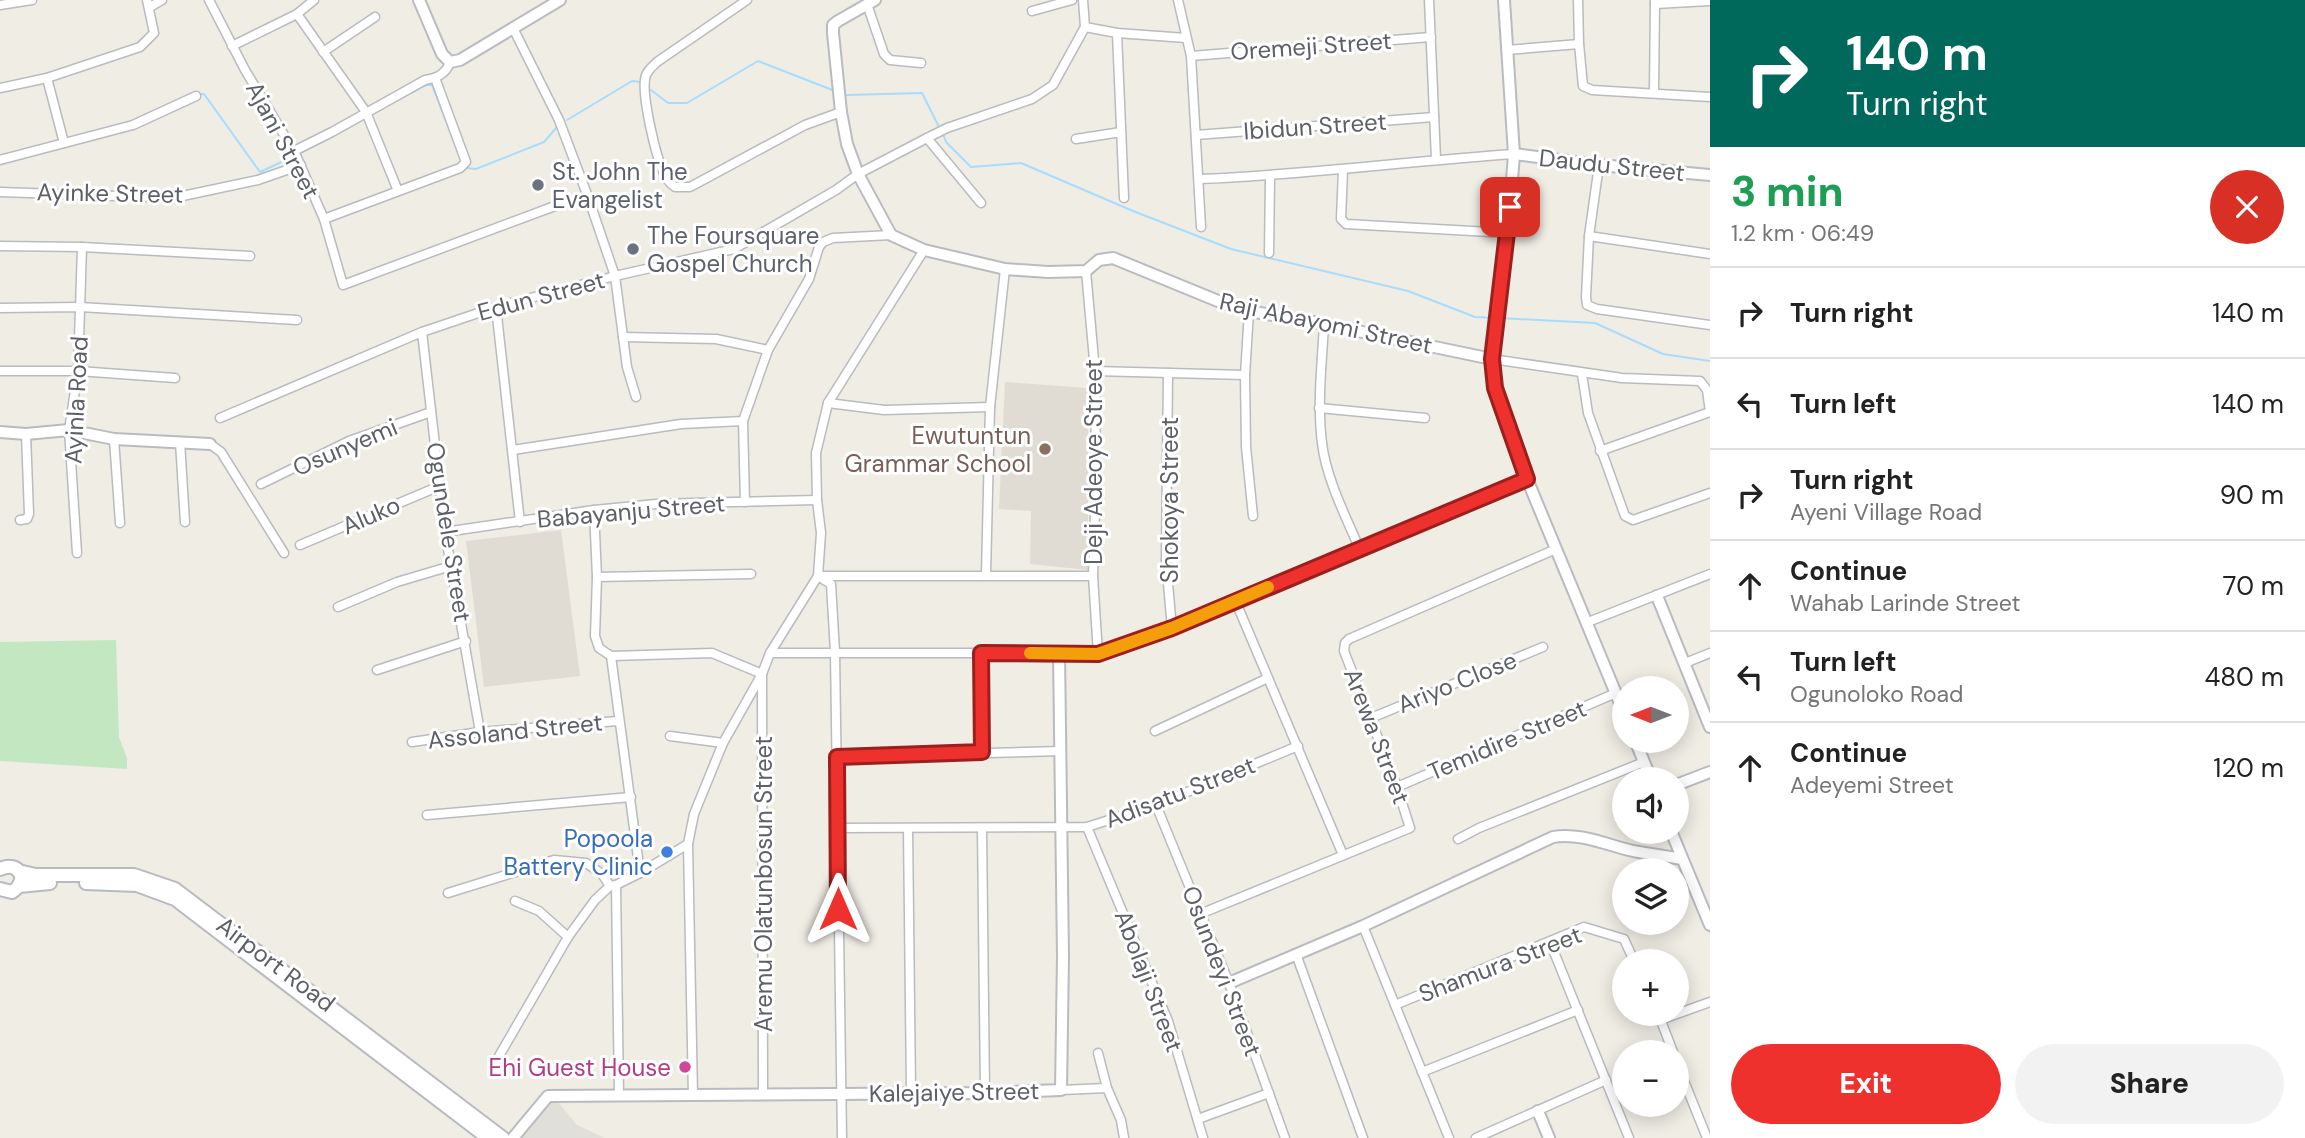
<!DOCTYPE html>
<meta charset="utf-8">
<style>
body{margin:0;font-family:"DM Sans",sans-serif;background:#f2f2f2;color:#222;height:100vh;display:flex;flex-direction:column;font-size:26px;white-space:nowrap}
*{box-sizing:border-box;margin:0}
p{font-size:23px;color:#767676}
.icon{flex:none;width:38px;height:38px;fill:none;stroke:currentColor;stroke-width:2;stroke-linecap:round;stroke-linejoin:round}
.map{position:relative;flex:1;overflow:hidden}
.side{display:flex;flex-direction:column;background:#fff;width:595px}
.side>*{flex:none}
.guide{background:#00695c;color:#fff;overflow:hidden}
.needle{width:46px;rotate:270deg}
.fabs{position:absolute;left:1612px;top:676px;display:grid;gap:14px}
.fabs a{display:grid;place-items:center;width:77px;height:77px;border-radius:50%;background:#fff;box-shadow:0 4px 18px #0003;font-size:35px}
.pin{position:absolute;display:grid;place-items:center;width:60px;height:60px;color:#fff;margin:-30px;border-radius:14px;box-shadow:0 4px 10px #0006}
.me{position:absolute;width:77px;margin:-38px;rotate:0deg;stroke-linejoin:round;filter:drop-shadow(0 0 5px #0008)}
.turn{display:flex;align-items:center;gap:24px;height:147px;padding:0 21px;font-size:32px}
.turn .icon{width:91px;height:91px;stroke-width:2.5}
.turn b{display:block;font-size:49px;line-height:60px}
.round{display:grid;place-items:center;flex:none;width:74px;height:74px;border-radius:37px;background:#f2f2f2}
.headline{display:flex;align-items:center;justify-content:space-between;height:119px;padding:0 21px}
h1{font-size:42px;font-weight:800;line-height:52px;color:#1e9e55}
.action{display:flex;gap:14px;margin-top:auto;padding:14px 21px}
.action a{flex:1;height:80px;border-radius:42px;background:#ee312d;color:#fff;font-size:28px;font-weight:800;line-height:80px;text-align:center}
.action a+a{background:#f2f2f2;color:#222}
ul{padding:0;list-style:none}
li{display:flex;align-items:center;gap:21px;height:91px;padding:0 21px;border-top:2px solid #e0e0e0}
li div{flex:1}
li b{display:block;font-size:26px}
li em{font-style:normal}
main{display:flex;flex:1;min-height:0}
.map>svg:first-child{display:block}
.industrial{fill:#e1dfda}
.education{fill:#e0dcd3}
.green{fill:#c3e8c1}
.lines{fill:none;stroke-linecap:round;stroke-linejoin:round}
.stream{stroke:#a6ddff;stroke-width:2}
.minor-casing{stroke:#b8bbbf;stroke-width:11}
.tertiary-casing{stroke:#b8bbbf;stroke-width:14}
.secondary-casing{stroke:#b7babf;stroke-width:16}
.minor{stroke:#fff;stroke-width:8}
.tertiary{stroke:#fff;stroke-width:10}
.secondary{stroke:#fff;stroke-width:12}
.route-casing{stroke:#9b201d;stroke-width:18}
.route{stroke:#ee312d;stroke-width:12}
.slow{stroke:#f59e0b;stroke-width:12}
.worship-dot{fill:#6b7280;stroke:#fff;stroke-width:2.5}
.education-dot{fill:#8d6e63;stroke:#fff;stroke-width:2.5}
.shop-dot{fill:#3f7fe0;stroke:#fff;stroke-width:2.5}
.hotel-dot{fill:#d1479c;stroke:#fff;stroke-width:2.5}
.labels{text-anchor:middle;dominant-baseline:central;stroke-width:6;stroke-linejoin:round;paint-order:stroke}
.street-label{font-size:24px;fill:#5d6166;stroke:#fff}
.worship-label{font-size:24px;fill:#5b616d;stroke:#fff;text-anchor:start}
.education-label{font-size:24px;fill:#785e54;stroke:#fff;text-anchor:end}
.shop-label{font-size:24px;fill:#366cbe;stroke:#fff;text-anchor:end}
.hotel-label{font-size:24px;fill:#b23c85;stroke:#fff;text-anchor:end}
</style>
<main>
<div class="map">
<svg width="1710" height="1138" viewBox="0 0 1710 1138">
<rect width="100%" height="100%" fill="#f0ede5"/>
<path class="industrial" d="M549 1091 577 1125 605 1138H517Z"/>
<g class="education">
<path d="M1005 382 1088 388V570L1030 564 1031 511 999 509Z"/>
<path d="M561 530 580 676 484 687 466 541Z"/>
</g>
<path class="green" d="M116 640 119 737 127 758V769L0 761V642Z"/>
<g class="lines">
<g class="stream">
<path d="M651 90 668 103H687L758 61 835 91"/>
<path d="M200 94H204L260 172 292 157"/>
<path d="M847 95 922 93 940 129"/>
<path d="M403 97 426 85H432L454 141"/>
<path d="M567 120 632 81 641 82"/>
<path d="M943 134 946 142 971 167 1021 163 1133 211 1231 249 1408 291 1475 317 1494 318"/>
<path d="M300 153 348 128"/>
<path d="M467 168 476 169 544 142 558 126"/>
<path d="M1499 318 1595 323 1663 354 1710 361"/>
</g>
<defs>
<g id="minor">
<path d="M209 0 245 70 295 153 324 219 343 285 563 203 588 197"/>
<path d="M747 0 657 62C653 66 649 69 646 75 640 92 657 164 667 179 669 182 672 185 675 187H690L805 125 841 112"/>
<path d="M1178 0 1191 56 1201 227"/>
<path d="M1429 0 1436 159"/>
<path d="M1578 0 1579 44 1583 86 1592 90 1710 97"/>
<path d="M867 4 884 54 890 60 921 63"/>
<path d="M1655 4 1710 1"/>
<path d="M0 5 32 0"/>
<path d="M150 7 162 0"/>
<path d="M1032 11 1072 0"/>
<path d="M297 14 366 112 398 191"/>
<path d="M1085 27 1117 33 1186 38"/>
<path d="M513 28 559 120 588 197 615 276 627 367 636 397"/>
<path d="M1117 33 1124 198"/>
<path d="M232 46 297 14 314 0"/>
<path d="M1507 50 1579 44"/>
<path d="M323 52 375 17"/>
<path d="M1191 56 1431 37"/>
<path d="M47 78 64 143"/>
<path d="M0 88 47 78 140 47 154 33 147 0"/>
<path d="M1654 92 1655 0"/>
<path d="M1196 135 1434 117"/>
<path d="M927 138 981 203"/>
<path d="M1076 139 1121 132"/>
<path d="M294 151 332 132 425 80C437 78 446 74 450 62"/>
<path d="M0 160 133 125 196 96"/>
<path d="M1599 165 1589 236 1586 297 1587 305 1597 309 1710 325"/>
<path d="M1343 170 1341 219 1346 224 1508 233"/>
<path d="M1199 179C1305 175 1409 161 1514 154"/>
<path d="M0 192 173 198 258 180 301 165"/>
<path d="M324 219 460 168 466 162 435 78"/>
<path d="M1589 236 1710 254"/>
<path d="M0 246 82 247 250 256"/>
<path d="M1269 253 1270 177"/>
<path d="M1086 271 1095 371 1096 481 1093 576 1098 654"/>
<path d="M496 307 520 522"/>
<path d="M0 308 80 307 297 320"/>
<path d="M1249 311 1245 375 1246 447 1253 516"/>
<path d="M1324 324C1322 363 1317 403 1322 443 1326 478 1346 517 1360 550"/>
<path d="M422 332 445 532 480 732"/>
<path d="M623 337 716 339 768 350"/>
<path d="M1492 359 1622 378 1700 381 1707 390 1710 412"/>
<path d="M0 371H78L175 378"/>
<path d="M1095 371 1245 375"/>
<path d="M1168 373 1166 562 1172 628"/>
<path d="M1582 374 1588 413 1625 516 1633 520 1710 493"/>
<path d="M828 403 884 410 990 407"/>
<path d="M1319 408 1425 418"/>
<path d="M220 418 422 332 496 307 615 276 734 249 836 190 858 174 927 138 947 128 1032 99 1053 85 1085 27 1083 0"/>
<path d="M114 439 120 523"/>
<path d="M180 442 185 522"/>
<path d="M210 444 221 452 284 553"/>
<path d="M513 450 681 424 743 421"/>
<path d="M1600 451 1710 412"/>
<path d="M261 484 349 441 431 412"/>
<path d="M745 502 743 421 768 350 809 279 819 247 823 242 833 238 891 235"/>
<path d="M594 510 597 577 595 636 599 648 611 656 640 873"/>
<path d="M20 520 27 519 29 514 26 434"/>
<path d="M445 532 594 510 656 504 817 500"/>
<path d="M300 545 442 485"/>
<path d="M77 553 69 430 78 371 82 247"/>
<path d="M986 575 990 407 1005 269"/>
<path d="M818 576 831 584 835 652 842 1138"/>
<path d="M821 576H1093"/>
<path d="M597 577 751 574"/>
<path d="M1235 600 1343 855"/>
<path d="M338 607 397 582 451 566"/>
<path d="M1588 622 1710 574"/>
<path d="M770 653H1059"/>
<path d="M981 653 982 752"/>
<path d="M611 656 712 653 762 674 763 1094"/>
<path d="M1685 663 1710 653"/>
<path d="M377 670 466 641"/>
<path d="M1371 718 1543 647"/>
<path d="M1155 731 1268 678"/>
<path d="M670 736 723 743"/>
<path d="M412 742 480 732 618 721"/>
<path d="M837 757 1061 751"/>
<path d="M1397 787 1616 693"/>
<path d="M1156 805 1229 983 1285 1138"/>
<path d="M427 815 631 797"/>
<path d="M1087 827 1168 1021 1203 1138"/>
<path d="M838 828 1087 827 1156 805 1298 746"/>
<path d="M908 828 911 1093"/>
<path d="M982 828 985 1093"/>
<path d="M1458 839 1479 828 1644 762"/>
<path d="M616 885 619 1096"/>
<path d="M448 893 554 860 586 863 602 874 610 886"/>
<path d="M515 901 539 911 568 937"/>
<path d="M1200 914 1410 828 1397 787 1344 651 1345 643 1349 639 1556 549"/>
<path d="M1363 926 1449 1138"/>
<path d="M1550 942 1629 1138"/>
<path d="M1296 954 1363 1138"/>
<path d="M1395 1005 1584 927 1624 939 1634 961"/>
<path d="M1658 1013 1673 1052"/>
<path d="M1660 1020 1710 1002"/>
<path d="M1098 1053 1107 1088"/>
<path d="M1676 1061 1707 1138"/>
<path d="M495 1063 568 937 595 900 610 886 616 885 640 873 688 844"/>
<path d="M1422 1072 1578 1010"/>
<path d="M1061 1090 1107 1088 1121 1120 1124 1138"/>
<path d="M693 1096 688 844 694 814 723 743 762 674 770 653 818 576 821 533 817 500 816 453 828 403 924 250"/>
<path d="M1198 1119 1269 1093"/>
<path d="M1476 1138 1606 1080"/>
</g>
<g id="tertiary">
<path d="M419 0 442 54 450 62 460 60 560 0"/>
<path d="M875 0 838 21 833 25V33L841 112 847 144 858 174 891 235 924 250 1005 269 1048 272 1086 271 1099 260 1113 258 1218 301 1249 311 1324 324 1492 359"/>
<path d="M1514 154 1599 165 1710 175"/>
<path d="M1497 314 1508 233 1514 154 1504 0"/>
<path d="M1495 326 1492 359 1495 388 1527 479 1624 713"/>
<path d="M0 432 26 434 69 430 114 439 210 444"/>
<path d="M1657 596 1710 727"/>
<path d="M1635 740 1651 779"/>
<path d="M1676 785 1710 772"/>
<path d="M1671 831 1710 925"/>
<path d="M1229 983 1363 926 1553 837C1579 832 1607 845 1633 851 1649 854 1666 856 1682 859"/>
<path d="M1538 1111 1549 1138"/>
<path d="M513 1138 548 1096 985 1093 1061 1090 1063 957 1059 653 1098 654 1172 628 1527 479"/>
</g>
<g id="secondary">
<path d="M0 869C19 860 30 880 12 892L0 889"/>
<path d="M18 871 36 875H134L175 889 503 1138"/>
<path d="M86 883 137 885 175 899 488 1138"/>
<path d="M19 886 50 883"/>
</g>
</defs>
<use href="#minor" class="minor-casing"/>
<use href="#tertiary" class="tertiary-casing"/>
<use href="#secondary" class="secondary-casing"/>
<use href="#minor" class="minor"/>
<use href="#tertiary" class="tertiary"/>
<use href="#secondary" class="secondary"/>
</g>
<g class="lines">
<defs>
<path id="route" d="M838 909 837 757 982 752 981 653 1098 654 1172 628 1527 479 1495 388 1492 359 1510 207"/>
</defs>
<use href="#route" class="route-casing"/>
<use href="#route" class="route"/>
<path class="slow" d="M1030 653 1098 654 1172 628 1268 587"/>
</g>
<g class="worship-dot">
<circle cx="538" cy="185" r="7"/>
<circle cx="633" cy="249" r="7"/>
</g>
<circle class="education-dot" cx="1045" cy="449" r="7"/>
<circle class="shop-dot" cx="667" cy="852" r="7"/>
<circle class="hotel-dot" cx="685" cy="1067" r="7"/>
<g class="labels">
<g class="street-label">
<text transform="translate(1311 46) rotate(-4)">Oremeji Street</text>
<text transform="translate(1315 126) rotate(-4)">Ibidun Street</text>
<text transform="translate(283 140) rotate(62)">Ajani Street</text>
<text transform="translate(1612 165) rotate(6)">Daudu Street</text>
<text transform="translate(110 193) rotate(1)">Ayinke Street</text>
<text transform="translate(541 296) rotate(-15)">Edun Street</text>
<text transform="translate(1326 323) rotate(12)">Raji Abayomi Street</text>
<text transform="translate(76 400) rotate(-87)">Ayinla Road</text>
<text transform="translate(345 447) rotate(-23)">Osunyemi</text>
<text transform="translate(1093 462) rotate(-90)">Deji Adeoye Street</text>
<text transform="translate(1169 500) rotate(-90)">Shokoya Street</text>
<text transform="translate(631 511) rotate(-5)">Babayanju Street</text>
<text transform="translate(371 515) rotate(-23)">Aluko</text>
<text transform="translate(449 532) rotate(81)">Ogundele Street</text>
<text transform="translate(1457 682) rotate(-22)">Ariyo Close</text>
<text transform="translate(515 731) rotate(-6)">Assoland Street</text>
<text transform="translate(1377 736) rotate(69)">Arewa Street</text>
<text transform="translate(1507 740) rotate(-23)">Temidire Street</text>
<text transform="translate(1180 792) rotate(-21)">Adisatu Street</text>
<text transform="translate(763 884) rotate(-90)">Aremu Olatunbosun Street</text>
<text transform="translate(276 964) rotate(37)">Airport Road</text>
<text transform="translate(1500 964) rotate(-21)">Shamura Street</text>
<text transform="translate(1222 971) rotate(69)">Osundeyi Street</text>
<text transform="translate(1149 981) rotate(69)">Abolaji Street</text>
<text transform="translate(954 1092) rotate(-1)">Kalejaiye Street</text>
</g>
<g class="worship-label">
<text x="552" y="171">St. John The<tspan x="552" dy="28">Evangelist</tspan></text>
<text x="647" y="235">The Foursquare<tspan x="647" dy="28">Gospel Church</tspan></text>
</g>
<g class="education-label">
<text x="1031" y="435">Ewutuntun<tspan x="1031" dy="28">Grammar School</tspan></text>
</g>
<g class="shop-label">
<text x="653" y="838">Popoola<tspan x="653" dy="28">Battery Clinic</tspan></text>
</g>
<g class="hotel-label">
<text x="671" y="1067">Ehi Guest House</text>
</g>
</g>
</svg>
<div class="fabs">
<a><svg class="needle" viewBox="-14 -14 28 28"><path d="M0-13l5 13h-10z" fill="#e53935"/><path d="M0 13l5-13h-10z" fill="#767676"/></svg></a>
<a><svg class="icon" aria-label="sound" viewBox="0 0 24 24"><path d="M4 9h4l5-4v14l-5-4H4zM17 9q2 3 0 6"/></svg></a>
<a><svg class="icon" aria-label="layers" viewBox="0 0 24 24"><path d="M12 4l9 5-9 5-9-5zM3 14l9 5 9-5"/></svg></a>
<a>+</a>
<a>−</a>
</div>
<div class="pin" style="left:1510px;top:207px;background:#d93025"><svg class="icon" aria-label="arrive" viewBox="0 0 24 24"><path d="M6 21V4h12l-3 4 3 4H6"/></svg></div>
<svg class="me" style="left:838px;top:909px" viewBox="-20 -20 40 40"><path d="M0-17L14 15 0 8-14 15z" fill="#ee312d" stroke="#fff" stroke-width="4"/></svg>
</div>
<section class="side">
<div class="guide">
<div class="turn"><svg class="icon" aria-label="right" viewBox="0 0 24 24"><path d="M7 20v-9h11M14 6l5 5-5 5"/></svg><div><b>140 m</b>Turn right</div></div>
</div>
<div class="headline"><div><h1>3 min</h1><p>1.2 km · 06:49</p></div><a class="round" style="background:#d93025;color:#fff"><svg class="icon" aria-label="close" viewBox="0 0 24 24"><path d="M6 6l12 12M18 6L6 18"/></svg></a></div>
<ul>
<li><svg class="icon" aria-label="right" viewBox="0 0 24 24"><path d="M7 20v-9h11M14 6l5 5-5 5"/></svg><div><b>Turn right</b></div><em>140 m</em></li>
<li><svg class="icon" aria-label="left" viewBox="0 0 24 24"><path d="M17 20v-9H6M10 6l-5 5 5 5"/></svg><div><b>Turn left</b></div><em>140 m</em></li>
<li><svg class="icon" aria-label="right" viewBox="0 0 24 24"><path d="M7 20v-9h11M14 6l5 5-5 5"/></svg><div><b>Turn right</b><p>Ayeni Village Road</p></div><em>90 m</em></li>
<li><svg class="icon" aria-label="ahead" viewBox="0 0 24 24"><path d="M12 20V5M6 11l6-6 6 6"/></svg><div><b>Continue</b><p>Wahab Larinde Street</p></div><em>70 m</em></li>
<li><svg class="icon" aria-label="left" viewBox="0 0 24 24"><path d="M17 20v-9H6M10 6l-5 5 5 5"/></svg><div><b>Turn left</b><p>Ogunoloko Road</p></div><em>480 m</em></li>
<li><svg class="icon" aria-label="ahead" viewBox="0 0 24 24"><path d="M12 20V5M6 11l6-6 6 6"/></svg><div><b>Continue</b><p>Adeyemi Street</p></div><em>120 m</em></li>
</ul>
<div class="action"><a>Exit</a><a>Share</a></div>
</section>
</main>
